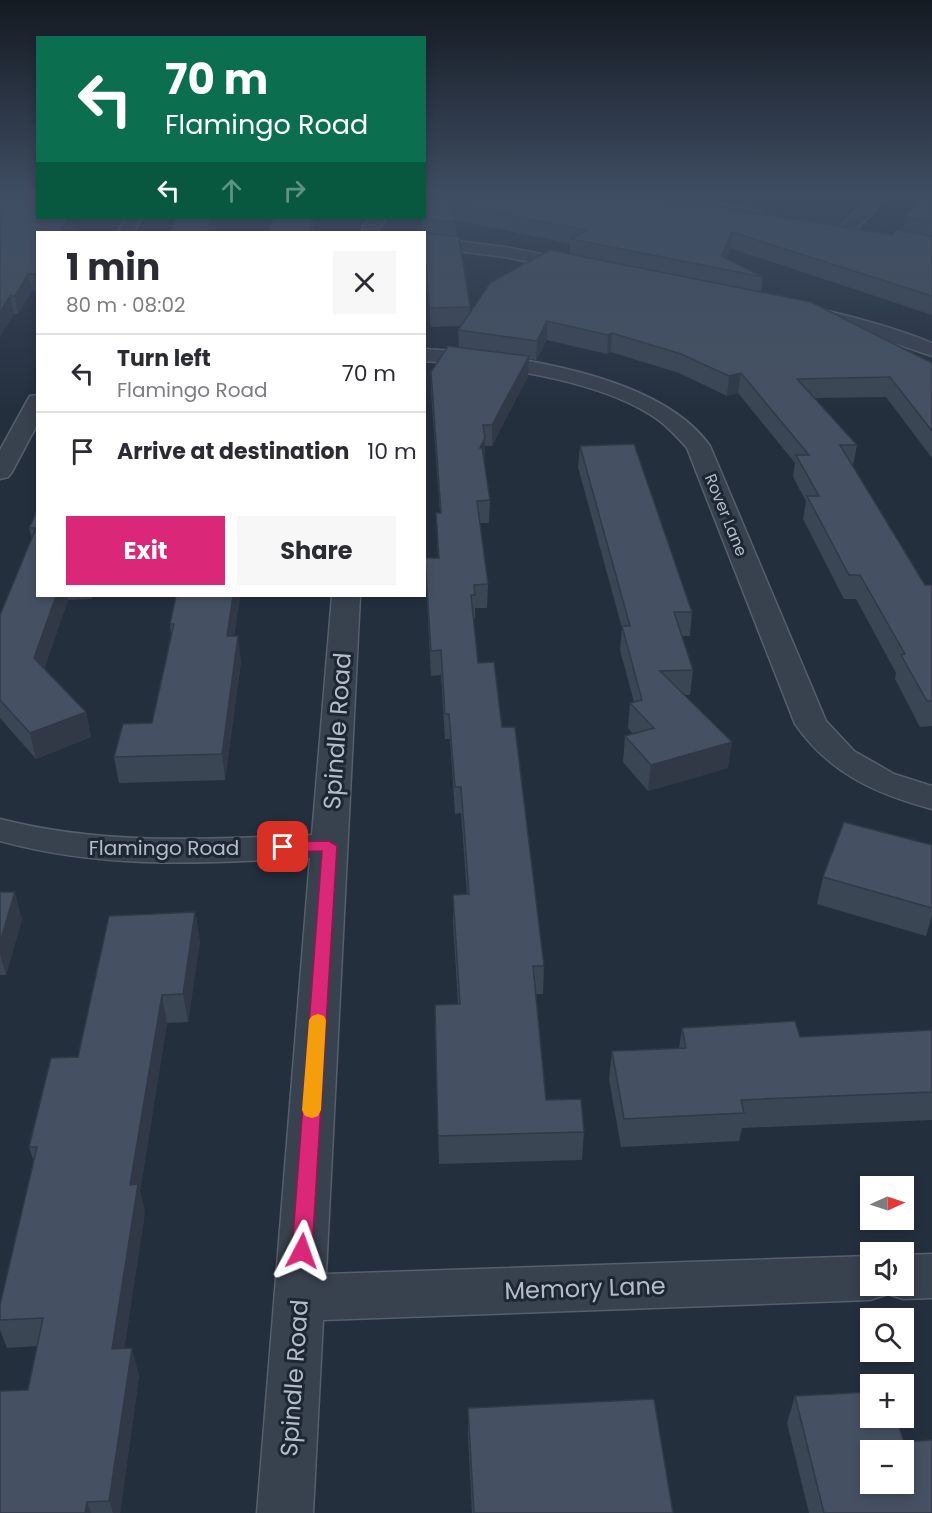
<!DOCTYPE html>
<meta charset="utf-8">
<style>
body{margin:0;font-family:Poppins,sans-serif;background:#f7f7f7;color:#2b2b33;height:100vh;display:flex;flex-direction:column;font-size:22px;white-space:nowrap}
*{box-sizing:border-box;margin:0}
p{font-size:20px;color:#7c7c81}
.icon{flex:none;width:33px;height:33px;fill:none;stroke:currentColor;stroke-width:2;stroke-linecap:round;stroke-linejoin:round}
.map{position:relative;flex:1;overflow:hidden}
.details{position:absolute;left:36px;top:231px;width:390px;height:366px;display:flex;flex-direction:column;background:#fff;border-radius:0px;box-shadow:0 3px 9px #0003}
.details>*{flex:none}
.hud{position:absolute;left:36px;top:36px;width:390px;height:183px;border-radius:0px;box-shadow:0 3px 9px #0003;background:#0b6e4f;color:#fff;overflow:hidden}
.needle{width:39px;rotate:87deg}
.buttons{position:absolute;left:860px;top:1176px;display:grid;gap:12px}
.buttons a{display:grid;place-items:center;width:54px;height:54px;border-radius:0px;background:#fff;box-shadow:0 3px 9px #0003;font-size:30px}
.pin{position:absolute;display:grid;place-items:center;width:51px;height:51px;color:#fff;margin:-26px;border-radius:12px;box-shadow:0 3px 9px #0006}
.me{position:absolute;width:66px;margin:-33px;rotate:4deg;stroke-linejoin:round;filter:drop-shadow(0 0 4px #0008)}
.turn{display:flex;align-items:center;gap:21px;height:126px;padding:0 30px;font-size:27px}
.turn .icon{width:78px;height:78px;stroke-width:2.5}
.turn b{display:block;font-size:42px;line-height:51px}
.lanes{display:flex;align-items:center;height:57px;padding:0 30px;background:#0003;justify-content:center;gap:30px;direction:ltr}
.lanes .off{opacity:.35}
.round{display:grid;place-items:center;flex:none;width:63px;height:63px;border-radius:0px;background:#f7f7f7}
.head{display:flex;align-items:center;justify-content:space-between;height:102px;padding:0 30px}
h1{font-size:36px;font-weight:700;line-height:45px}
.action{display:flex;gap:12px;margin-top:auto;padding:12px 30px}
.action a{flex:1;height:69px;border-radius:0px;background:#db2777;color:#fff;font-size:24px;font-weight:700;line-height:69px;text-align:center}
.action a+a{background:#f7f7f7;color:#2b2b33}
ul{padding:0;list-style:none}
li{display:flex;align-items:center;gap:18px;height:78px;padding:0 30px;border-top:2px solid #e1e1e2}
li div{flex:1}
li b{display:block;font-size:22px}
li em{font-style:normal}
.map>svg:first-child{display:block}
.green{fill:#263c3f}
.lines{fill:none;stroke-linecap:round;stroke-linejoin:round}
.street-casing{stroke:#565f6c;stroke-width:3}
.street{fill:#38414e;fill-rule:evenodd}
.wall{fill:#3b4654;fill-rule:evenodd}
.shaded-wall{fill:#303945}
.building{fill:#455162;stroke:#303945;stroke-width:1.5;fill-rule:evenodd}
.route{fill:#db2777;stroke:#8e194d;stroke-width:1.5}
.slow{fill:#f59e0b}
.labels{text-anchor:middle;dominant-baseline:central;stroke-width:6;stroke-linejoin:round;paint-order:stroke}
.far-street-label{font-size:16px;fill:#b4bcc9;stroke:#1d2633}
.street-label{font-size:20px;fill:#b4bcc9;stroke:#1d2633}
.near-street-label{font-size:24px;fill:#b4bcc9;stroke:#1d2633}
</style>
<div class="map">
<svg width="932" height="1513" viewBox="0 0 932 1513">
<rect width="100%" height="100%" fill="#242f3e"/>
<path class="green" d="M642 195H875L844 230Z"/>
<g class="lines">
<defs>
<g id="street">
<path d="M629 195H664L759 211 767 216 759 221 636 200Z"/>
<path d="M868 195H883L871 215 850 234H838L836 231 838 228 859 209Z"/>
<path d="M126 218H142L134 232H118Z"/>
<path d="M370 218H387L379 227 378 232H362L363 226Z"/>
<path d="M424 237 505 247 580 262 586 263 589 267 586 271 580 272 505 257 424 247Z"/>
<path d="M810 307C851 316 893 327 932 343V356L865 333 803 317 801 313 803 309Z"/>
<path d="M424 349C507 354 659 373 710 446L826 721 854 751 894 774 932 786V809C876 794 829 773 795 724L687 448C679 439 671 430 661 422 604 379 495 366 424 361Z"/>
<path d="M38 395V423L12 472 8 477 0 479V450L27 401 30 396Z"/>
<path d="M332 596H360L326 1274 870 1256V1286H903V1255L932 1254V1298L903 1299 888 1294 870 1300 323 1320 313 1513H257L310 858C202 863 106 870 0 841V819C106 846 204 839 312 835Z"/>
</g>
</defs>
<use href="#street" class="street-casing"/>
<use href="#street" class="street"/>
</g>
<g class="wall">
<path d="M0 195 38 232V291H32L18 314H14L0 337Z"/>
<path d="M443 195 712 209 892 235 903 231 905 217 932 195V315L730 248 726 258 763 277 761 292 932 363V458L886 397 815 398 857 445 853 466 925 585 932 586V726L920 727 895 679 896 673 856 599H844L803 519 806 501 793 477 795 463 738 393 727 396 679 373 611 352 607 354 547 340 536 360 529 359 528 376 492 446H485V459L484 461 490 500 489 523H480L488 584 487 608H475V619H473L478 663 502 727 544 966 543 994H536L546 1100 584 1132 582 1160 439 1164 435 1005 458 1004 453 922V895L467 894 461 813 455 814 450 739H445L441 675 431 676 426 581 425 558H438L436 513H440L431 392V372L459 347 458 330 461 326 431 327 424 259V232H422V218ZM456 220 570 244V254L470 313V307L456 237Z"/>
<path d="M580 446 692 612 690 636H682L693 670 690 695H685L728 768 648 791 623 762 625 736 633 734 628 728 630 703 634 702 620 650 622 628 578 467Z"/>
<path d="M38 509V596H93L92 599 68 600 44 669 86 712 91 737 36 759 0 718V615L32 539 29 528Z"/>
<path d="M176 596H240L234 636 241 661 225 780 119 783 114 757 152 723 171 634 170 624Z"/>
<path d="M932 845V915L926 936 817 904 823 877Z"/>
<path d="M0 892 22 919 6 975H0Z"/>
<path d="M200 940 188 1022 167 1023 140 1191 145 1212 124 1349 139 1376 120 1513H0L37 1346 7 1348 0 1330V1305L34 1162 29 1147 78 1057Z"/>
<path d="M682 1028 800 1037 932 1030V1120L742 1128 739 1141 621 1147 609 1079 612 1051 679 1048Z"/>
<path d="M795 1396 904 1442 932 1513H809L787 1423Z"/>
<path d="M468 1408 673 1513H472L468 1435Z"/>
</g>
<g class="shaded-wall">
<path d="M69 218H80L72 232H60Z"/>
<path d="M212 218H218L214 232H207Z"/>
<path d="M312 218H317H316L313 232H310Z"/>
<path d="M732 232 730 248 721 269V256Z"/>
<path d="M28 274 32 291 18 314 15 296Z"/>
<path d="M10 296 14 314 0 337V312Z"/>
<path d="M547 321V340L536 360 537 341Z"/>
<path d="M612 333 611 352 607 354 608 335Z"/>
<path d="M529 356 528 376 492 446V425Z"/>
<path d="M741 373 738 393 727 396 729 376Z"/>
<path d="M485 438V459L480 469V448Z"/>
<path d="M56 596H67L68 600 39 683 34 658Z"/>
<path d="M233 596H240L230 661 227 636Z"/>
<path d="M238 636 241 661 225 780 222 754Z"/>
<path d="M86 712 91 737 36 759 30 733Z"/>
<path d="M732 742 728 768 648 791 651 765Z"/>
<path d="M15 892 22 919 6 975 0 954V942Z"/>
<path d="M195 912 200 940 188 1022 183 994Z"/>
<path d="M162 995 167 1023 140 1191 145 1212 120 1377 112 1349 130 1185Z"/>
<path d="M132 1348 139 1376 120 1513H113L109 1501Z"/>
<path d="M87 1502 91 1513H85Z"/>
</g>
<g class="building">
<path d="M0 195H38V218H69L60 232H38V272L37 274H28L15 296H10L0 312Z"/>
<path d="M443 195H629L712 209 718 207 892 235 896 230 932 236V296L732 232 721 256 763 277 571 239 587 230 453 204 456 222 422 219V218H424V210Z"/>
<path d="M921 195H932V222L905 217Z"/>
<path d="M176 218H212L207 232H170Z"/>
<path d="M273 218H312L310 232H269Z"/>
<path d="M424 233 459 237 470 307 430 308 424 246Z"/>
<path d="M550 250 811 302 932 363V431L890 377 797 379 857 445H840L925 585H931L932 586V701H927L901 655 905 654 860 575H849L807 496H819L796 455H809L741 373 729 376 681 354 612 333 608 335 547 321 537 341 458 330 490 283Z"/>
<path d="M448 346 529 356 492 425H483L485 438 480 448H482L490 500 477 501 488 584 474 585 475 595H471L478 663 494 662 502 727H515L544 966H533L546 1100 581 1099 584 1132 438 1136 435 1005 460 1004 453 895 469 894 461 787H455L449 714H445L441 650 431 651 425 558H439L436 513H441L431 372Z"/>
<path d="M634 444 692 612H674L693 670 660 671 732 742 651 765 625 736 654 728 630 703 642 700 622 626H630L580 446Z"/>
<path d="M38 509V596H56L34 658 86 712 30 733 0 700V615L36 528H29Z"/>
<path d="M176 596H233L227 636H238L222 754 114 757 123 724 152 723 174 624H170Z"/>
<path d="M844 822 932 845V908L823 877Z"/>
<path d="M0 892H15L0 942Z"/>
<path d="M195 912 183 994 162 995 130 1185 138 1184 112 1349 132 1348 109 1501 87 1502 85 1513H0V1391L28 1390 43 1318 0 1320V1305L37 1147H29L51 1058 78 1057 109 916Z"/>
<path d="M795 1021 800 1037 932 1030V1092L741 1100 744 1113 624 1119 612 1051 686 1048 682 1028Z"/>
<path d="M870 1392V1418H896L904 1442 932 1440V1513H824L795 1396ZM870 1450H903V1484H870Z"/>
<path d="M654 1399 673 1513H474L468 1408Z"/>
</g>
<linearGradient id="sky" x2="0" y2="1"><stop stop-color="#141a22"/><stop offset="0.48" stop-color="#3f4d63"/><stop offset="1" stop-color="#3f4d63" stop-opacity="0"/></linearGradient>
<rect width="932" height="407" fill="url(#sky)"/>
<path class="route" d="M329 841 337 846 312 1251 309 1257 302 1260 295 1257 292 1251 322 851 283 852 275 847 283 842Z"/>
<path class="slow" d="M318 1014 324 1016 326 1020 321 1110 318 1116 312 1118 305 1116 302 1110 309 1020 312 1016Z"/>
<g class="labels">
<g class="far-street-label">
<text transform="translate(726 515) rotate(68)">Rover Lane</text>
</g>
<g class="street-label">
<text x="164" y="848">Flamingo Road</text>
</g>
<g class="near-street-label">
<text transform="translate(337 731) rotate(-86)">Spindle Road</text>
<text transform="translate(585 1288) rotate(-2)">Memory Lane</text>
<text transform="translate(294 1378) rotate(-86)">Spindle Road</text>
</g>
</g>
</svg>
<div class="buttons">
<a><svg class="needle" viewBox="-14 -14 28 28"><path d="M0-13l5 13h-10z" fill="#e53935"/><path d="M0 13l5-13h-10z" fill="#7c7c81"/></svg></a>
<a><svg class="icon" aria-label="sound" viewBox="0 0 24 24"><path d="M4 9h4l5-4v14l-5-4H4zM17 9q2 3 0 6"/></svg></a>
<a><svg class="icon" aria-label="search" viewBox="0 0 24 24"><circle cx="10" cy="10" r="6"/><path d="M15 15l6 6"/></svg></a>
<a>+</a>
<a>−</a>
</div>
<div class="pin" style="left:283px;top:847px;background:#d93025"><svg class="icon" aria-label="arrive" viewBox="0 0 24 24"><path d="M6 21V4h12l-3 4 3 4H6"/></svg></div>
<svg class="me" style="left:302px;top:1251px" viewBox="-20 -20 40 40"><path d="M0-17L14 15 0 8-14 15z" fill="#db2777" stroke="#fff" stroke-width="4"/></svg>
<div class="hud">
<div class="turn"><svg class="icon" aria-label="left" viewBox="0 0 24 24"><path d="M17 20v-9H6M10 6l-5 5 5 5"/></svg><div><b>70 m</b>Flamingo Road</div></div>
<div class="lanes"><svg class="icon" aria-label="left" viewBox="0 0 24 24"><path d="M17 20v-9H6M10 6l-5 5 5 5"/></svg><svg class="icon off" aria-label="ahead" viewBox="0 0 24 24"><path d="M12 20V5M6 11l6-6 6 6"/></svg><svg class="icon off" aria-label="right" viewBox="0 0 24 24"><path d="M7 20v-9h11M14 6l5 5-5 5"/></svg></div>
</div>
<section class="details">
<div class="head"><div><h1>1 min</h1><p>80 m · 08:02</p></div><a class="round"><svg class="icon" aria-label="close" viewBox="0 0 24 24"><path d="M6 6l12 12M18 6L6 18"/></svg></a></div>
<ul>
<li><svg class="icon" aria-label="left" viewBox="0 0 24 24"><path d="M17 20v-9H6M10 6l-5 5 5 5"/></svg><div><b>Turn left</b><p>Flamingo Road</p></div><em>70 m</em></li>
<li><svg class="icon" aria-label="arrive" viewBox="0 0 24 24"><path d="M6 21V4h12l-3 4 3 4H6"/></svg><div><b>Arrive at destination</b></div><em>10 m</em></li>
</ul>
<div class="action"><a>Exit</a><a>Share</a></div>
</section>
</div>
